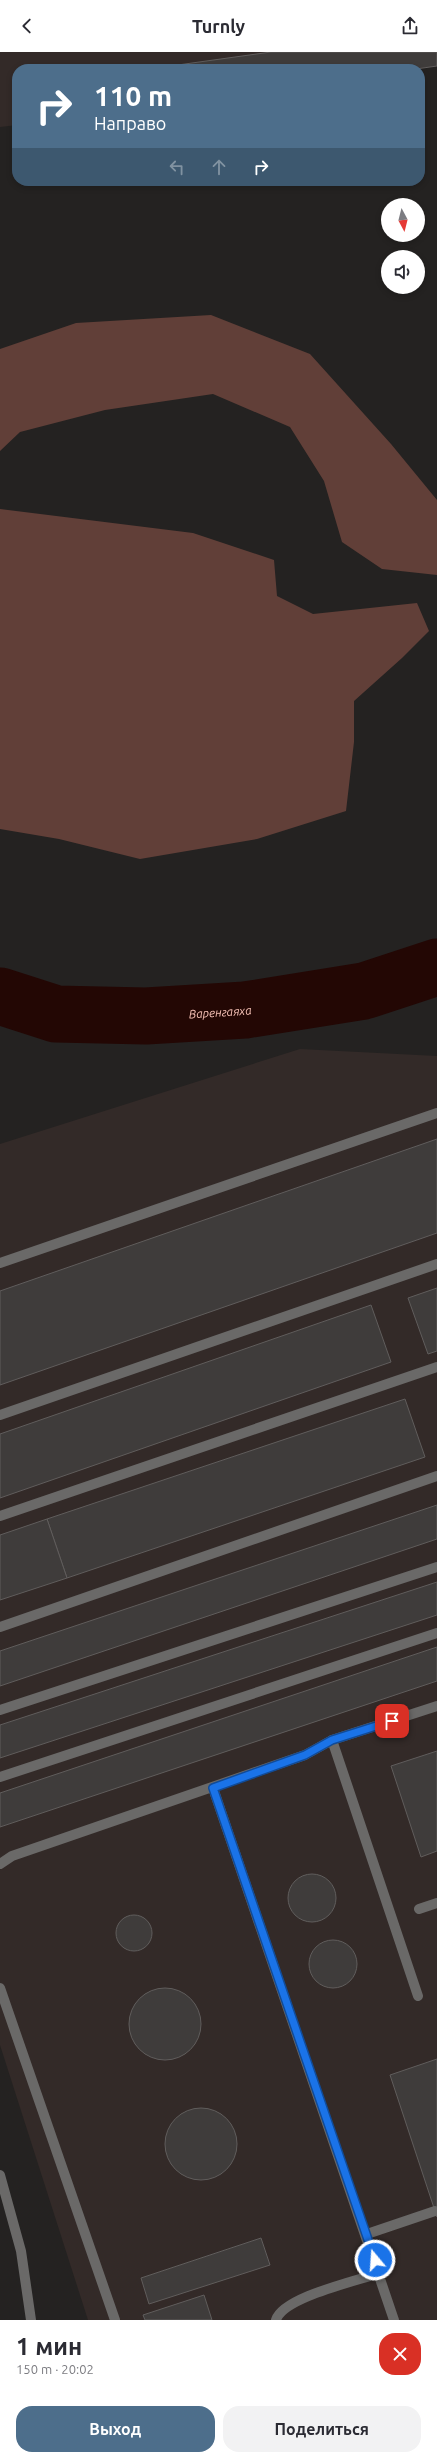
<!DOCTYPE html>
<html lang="ru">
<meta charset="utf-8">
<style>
body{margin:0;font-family:Ubuntu,sans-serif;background:#f2f2f3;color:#2b2b33;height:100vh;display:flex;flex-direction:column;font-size:15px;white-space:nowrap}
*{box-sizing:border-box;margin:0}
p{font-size:13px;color:#7c7c81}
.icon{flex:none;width:22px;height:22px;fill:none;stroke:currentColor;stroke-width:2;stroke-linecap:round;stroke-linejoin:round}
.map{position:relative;height:2268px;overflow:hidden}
.panel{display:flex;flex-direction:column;background:#fff;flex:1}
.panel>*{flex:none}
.top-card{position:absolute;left:12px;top:12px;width:413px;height:122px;border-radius:16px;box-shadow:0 2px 6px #0003;background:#4d6e8b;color:#fff;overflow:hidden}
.needle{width:26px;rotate:173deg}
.buttons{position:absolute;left:381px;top:146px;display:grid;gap:8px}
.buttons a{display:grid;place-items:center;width:44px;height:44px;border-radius:50%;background:#fff;box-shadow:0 2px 6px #0003;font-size:20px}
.pin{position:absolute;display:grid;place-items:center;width:34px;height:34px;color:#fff;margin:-17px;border-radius:8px;box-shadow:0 2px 6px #0006}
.me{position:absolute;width:44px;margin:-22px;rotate:342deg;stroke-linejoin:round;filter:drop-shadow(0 0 3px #0008)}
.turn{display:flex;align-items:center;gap:14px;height:84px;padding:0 16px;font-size:18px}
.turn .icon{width:52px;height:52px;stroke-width:2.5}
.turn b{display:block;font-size:28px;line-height:34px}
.lanes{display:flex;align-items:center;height:38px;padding:0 16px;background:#0003;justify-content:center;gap:20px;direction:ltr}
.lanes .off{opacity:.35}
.round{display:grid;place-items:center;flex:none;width:42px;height:42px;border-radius:16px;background:#f2f2f3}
.headline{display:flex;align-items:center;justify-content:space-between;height:68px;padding:0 16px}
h1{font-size:24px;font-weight:700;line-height:30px}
.cta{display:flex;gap:8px;margin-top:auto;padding:8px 16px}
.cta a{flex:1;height:46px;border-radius:16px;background:#4d6e8b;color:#fff;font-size:16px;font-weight:700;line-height:46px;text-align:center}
.cta a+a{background:#f2f2f3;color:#2b2b33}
header{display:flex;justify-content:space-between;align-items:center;height:52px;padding:0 16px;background:#fff;font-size:18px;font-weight:700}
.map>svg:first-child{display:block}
.built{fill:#332a28}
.forest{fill:#613f38}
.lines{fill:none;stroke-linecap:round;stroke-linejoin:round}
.river{stroke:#230704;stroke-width:57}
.building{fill:#3f3c3b;stroke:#605d5c}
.minor{stroke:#6a6968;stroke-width:10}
.route-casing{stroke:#114b97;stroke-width:10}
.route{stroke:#1a73e8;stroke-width:7}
.labels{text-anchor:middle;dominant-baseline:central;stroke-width:4;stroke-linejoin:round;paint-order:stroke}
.water-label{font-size:12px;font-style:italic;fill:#f7c2b7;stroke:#242221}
</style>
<header><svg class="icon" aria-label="back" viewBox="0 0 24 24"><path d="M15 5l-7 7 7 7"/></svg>Turnly<svg class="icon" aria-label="share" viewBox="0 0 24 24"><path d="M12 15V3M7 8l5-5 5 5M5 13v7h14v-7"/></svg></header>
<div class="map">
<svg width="437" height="2268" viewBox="0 0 437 2268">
<rect width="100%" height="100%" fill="#242221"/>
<g class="built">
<path d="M0 0H437V14L416 17H17V73L0 75Z"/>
<path d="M300 997 437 1004V2268H88L0 1993V1092Z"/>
</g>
<g class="forest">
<path d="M211 263 310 302 391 392 437 448V523L382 517 342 490 324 429 290 375 213 342 105 358 20 380 0 399V297L76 271Z"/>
<path d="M0 457 193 481 274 508 277 544 313 562 417 551 429 579 402 606 354 649V690L346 759 257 787 140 807 59 787 0 777Z"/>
</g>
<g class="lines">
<path class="river" id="s1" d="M0 944 56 962 146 964 245 958 364 939 437 915"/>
</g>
<g class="building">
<path d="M271 0H437V14L416 17H149Z"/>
<path d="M437 1087V1181L0 1333V1239Z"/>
<path d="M437 1236V1299L428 1302 408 1246Z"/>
<path d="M371 1253 391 1310 0 1446V1382Z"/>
<path d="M405 1347 425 1405 67 1526 47 1467Z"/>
<path d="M437 1453V1487L0 1634V1599Z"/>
<path d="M47 1467 67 1526 0 1548V1483Z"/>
<path d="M437 1530V1563L0 1706V1673Z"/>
<path d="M437 1595V1629L0 1775V1741Z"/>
<path d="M437 1699V1799L421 1805 391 1714Z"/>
<circle cx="312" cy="1846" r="24"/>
<circle cx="134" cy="1881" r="18"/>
<circle cx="333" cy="1912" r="24"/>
<circle cx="165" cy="1972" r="36"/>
<path d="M437 2007V2165L390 2023Z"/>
<circle cx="201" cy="2092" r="36"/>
<path d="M261 2186 270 2213 149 2252 141 2226Z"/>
<path d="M204 2243 212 2268H145L143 2263Z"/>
</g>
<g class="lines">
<g class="minor">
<path d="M0 1211 437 1061"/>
<path d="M0 1363 437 1212"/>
<path d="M0 1464 437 1315"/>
<path d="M0 1575 437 1424"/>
<path d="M0 1658 437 1515"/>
<path d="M332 1688 418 1944"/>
<path d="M0 1725 437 1581"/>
<path d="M213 1736 394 2268"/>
<path d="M0 1812 12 1804 305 1703 332 1688 437 1654"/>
<path d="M419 1857 437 1851"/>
<path d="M0 1936 115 2268"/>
<path d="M0 2123 21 2199 31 2268"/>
<path d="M367 2182 435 2159"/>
<path d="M276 2268C283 2245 357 2229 379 2221"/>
</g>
</g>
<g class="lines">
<defs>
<path id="route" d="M375 2208 213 1736 305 1703 332 1688 392 1669"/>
</defs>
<use href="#route" class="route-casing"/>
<use href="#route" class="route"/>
</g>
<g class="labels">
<g class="water-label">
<text stroke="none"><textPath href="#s1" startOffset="223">Варенгаяха</textPath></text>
</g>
</g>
</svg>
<div class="buttons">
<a><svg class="needle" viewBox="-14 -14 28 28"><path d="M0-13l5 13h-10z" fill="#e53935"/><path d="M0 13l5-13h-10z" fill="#7c7c81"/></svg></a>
<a><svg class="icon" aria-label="sound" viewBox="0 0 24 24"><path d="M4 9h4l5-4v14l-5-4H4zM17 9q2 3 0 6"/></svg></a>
</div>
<div class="pin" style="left:392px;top:1669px;background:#d93025"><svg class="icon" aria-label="arrive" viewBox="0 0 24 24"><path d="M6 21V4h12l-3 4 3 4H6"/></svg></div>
<svg class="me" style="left:375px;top:2208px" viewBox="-20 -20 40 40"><circle r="17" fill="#1a73e8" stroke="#fff" stroke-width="3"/><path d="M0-11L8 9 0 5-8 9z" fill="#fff"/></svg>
<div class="top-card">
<div class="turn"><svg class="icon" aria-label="right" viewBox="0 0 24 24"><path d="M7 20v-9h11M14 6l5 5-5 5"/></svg><div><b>110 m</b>Направо</div></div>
<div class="lanes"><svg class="icon off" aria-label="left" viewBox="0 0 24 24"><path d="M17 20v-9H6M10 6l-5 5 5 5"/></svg><svg class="icon off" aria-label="ahead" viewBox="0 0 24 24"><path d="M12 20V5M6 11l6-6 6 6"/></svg><svg class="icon" aria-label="right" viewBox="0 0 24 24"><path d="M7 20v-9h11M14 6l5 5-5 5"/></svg></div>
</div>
</div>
<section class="panel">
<div class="headline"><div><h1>1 мин</h1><p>150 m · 20:02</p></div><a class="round" style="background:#d93025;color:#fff"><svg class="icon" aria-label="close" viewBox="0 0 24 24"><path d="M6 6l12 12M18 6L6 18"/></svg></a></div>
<div class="cta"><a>Выход</a><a>Поделиться</a></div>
</section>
